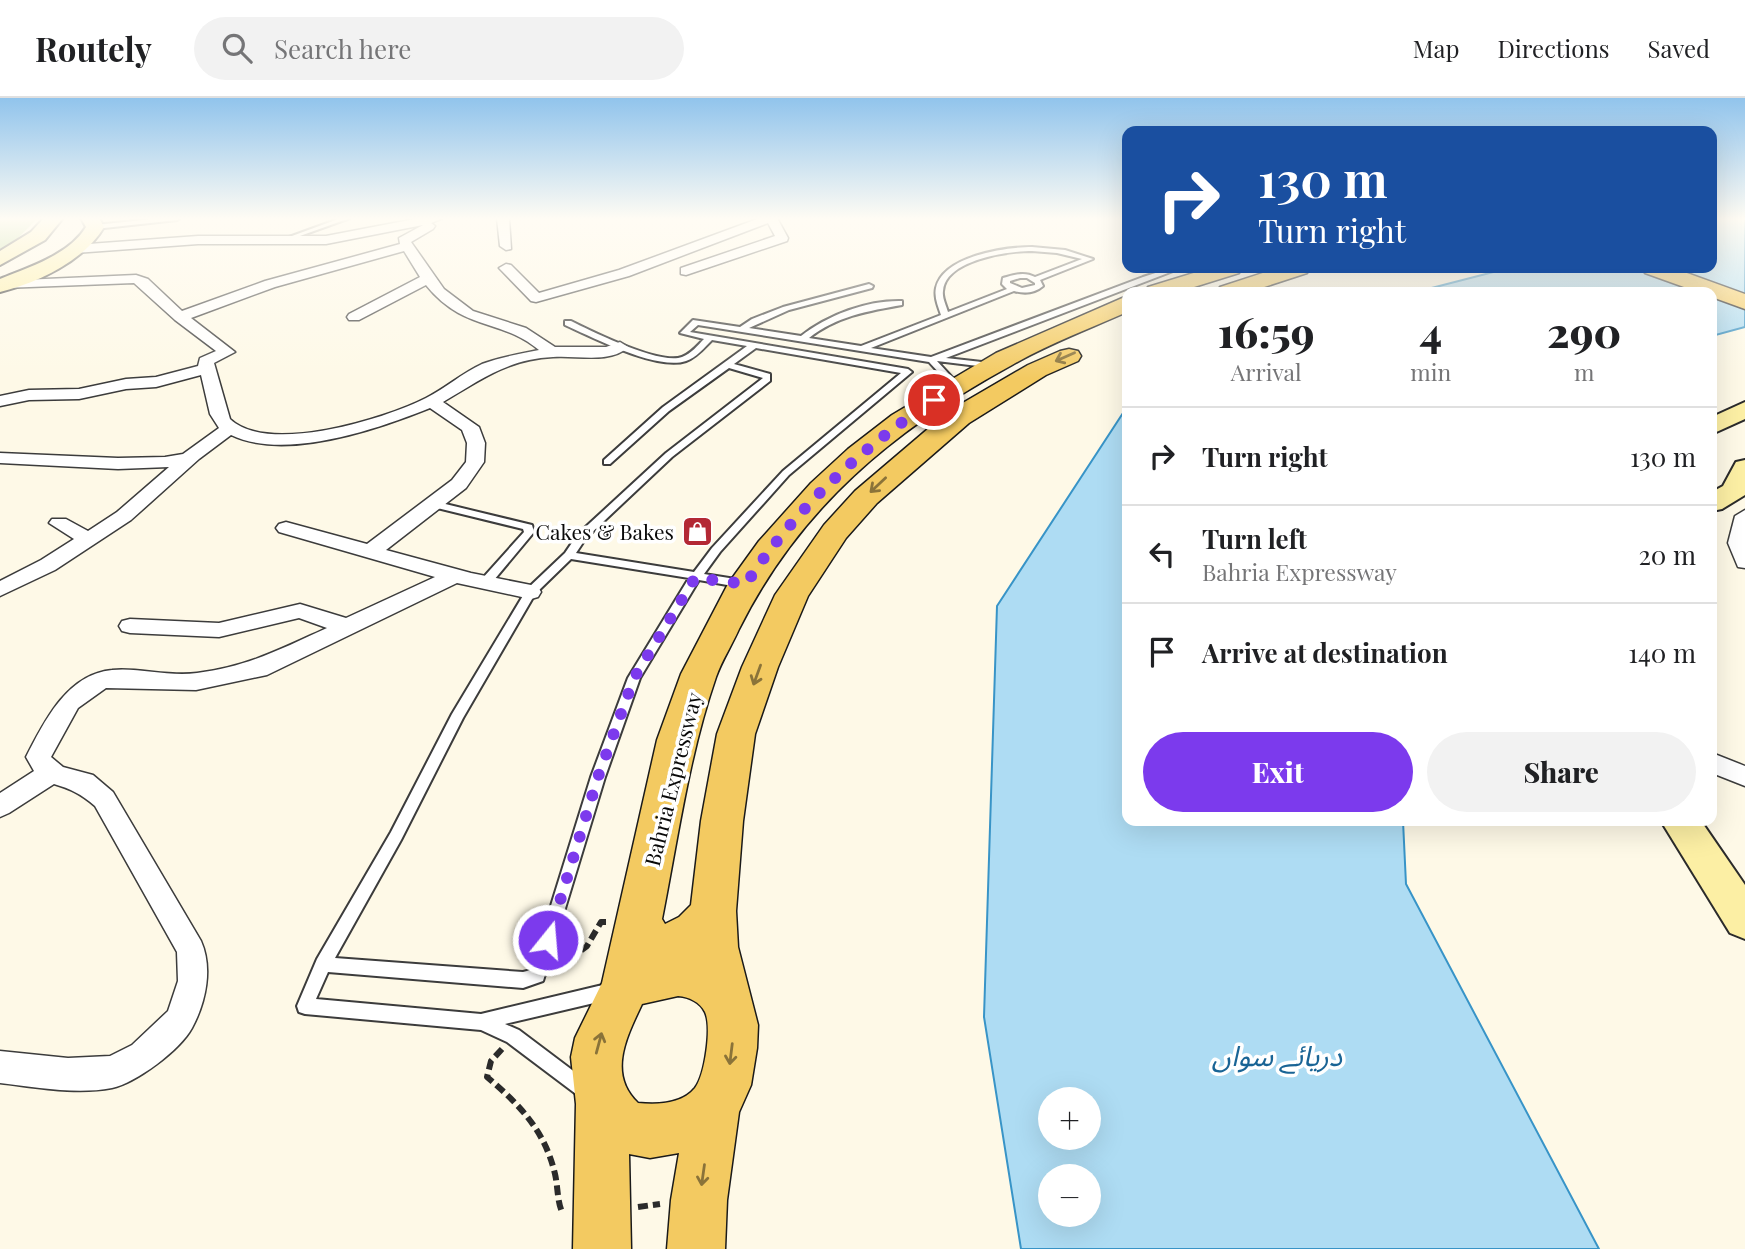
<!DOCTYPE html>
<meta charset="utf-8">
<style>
body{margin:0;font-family:"Playfair Display","Noto Sans Arabic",serif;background:#f2f2f2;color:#202124;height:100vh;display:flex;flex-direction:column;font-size:26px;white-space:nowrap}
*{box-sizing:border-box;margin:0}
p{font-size:23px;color:#757577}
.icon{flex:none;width:38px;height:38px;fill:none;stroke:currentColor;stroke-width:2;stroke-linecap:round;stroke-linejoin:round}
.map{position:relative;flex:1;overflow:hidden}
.drawer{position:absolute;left:1122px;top:189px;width:595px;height:539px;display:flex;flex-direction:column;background:#fff;border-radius:14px;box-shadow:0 7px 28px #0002}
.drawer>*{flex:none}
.banner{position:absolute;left:1122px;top:28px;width:595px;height:147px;border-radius:14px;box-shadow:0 7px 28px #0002;background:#1a4fa0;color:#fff;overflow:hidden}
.fabs{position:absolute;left:1038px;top:989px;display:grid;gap:14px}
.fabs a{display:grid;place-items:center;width:63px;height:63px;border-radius:50%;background:#fff;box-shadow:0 7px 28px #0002;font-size:35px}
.pin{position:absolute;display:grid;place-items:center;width:60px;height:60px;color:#fff;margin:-30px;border:4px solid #fff;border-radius:50%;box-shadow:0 2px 7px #0007}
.me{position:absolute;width:77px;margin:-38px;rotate:17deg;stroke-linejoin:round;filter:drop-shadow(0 0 5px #0008)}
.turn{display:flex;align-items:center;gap:24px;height:147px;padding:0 21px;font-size:32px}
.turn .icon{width:91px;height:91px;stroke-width:2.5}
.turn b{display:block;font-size:49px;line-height:60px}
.eta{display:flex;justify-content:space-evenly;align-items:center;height:119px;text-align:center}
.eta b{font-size:42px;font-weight:800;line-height:49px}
.action{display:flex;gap:14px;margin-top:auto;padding:14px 21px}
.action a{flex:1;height:80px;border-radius:42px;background:#7c3aed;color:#fff;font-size:28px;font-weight:800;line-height:80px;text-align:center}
.action a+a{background:#f2f2f2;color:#202124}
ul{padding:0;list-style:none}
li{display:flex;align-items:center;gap:21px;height:98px;padding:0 21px;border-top:2px solid #e0e0e0}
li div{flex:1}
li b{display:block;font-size:26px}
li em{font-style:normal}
header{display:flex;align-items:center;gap:42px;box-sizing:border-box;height:98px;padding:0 35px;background:#fff;border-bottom:2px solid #e0e0e0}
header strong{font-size:33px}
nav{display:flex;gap:38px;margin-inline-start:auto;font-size:24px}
.search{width:490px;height:63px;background:#f2f2f2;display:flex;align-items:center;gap:18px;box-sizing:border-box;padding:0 24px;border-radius:38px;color:#757577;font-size:26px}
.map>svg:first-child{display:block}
.forest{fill:#b4d693}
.water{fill:#aedcf3;stroke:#3894c7;stroke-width:2;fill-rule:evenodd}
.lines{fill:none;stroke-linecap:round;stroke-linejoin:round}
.lane-casing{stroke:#3c3c3c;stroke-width:4}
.street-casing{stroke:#3c3c3c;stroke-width:3}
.secondary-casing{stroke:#2b2b2b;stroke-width:4}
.primary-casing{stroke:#1a1a1a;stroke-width:3}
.path{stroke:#2b2b2b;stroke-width:6;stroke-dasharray:10 5;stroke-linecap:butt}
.lane{fill:#fff;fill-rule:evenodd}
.street{fill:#fff;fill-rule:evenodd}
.secondary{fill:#fcefa4;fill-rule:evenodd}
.primary{fill:#f3ca61;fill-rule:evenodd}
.oneway{stroke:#8a7339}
.route{stroke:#7c3aed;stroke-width:12;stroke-dasharray:0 21.6}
.labels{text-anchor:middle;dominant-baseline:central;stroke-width:7;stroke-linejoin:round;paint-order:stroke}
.poi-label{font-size:21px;fill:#090909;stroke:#fff;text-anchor:end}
.street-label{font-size:21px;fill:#090909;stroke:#fff}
.near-water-label{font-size:28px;font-style:italic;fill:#196495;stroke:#fff}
</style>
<header>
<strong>Routely</strong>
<div class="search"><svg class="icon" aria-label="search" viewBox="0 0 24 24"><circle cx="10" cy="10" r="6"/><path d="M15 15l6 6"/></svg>Search here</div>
<nav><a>Map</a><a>Directions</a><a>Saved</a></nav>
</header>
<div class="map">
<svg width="1745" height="1151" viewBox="0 0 1745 1151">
<rect width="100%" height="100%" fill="#fef9e7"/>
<path class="forest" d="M0 120H38L0 158Z"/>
<g class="water">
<path d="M1712 120H1745V229L1712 238V194H1416L1509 170H1712Z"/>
<path d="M1127 313V723H1403L1406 786 1599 1151H1021L984 919 997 508 1123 315ZM1050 1001H1088V1040H1050ZM1050 1078H1088V1116H1050Z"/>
</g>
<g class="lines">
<defs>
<g id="lane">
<path d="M162 120H180L177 122 95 131 92 129 95 127Z"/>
<path d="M341 120H350L286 143 281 142Z"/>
<path d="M1032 149 1065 152 1093 161 1040 182 1043 188C1035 195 1024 196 1014 193L871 250 931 259 1143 179 1171 170H1181L946 260 991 265 994 266V270L937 263 960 288 956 291 953 290 929 264 698 227 690 234 908 271 912 274 789 377 720 454 704 476 748 483 750 486 748 489 744 490 699 482 640 580 605 679 543 883 523 890 328 874 316 901 481 916 611 885 617 888 619 893 617 898 611 901 505 926 519 932 592 987 595 993 592 999 586 1002 580 999 507 944 481 932 305 916 299 914 297 908 317 861 391 734 452 616 527 491 565 455 578 436 666 355 763 280 729 270 669 313 610 366H604V362L663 309 747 248 712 242C705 249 696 260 686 263 657 273 592 239 565 227V223H571C593 234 660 267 682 259 691 256 698 247 704 241L680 235 693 222 740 229 752 221 783 209 869 186 873 188 872 190 789 212 749 230 801 238C828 217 867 202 902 203V207C868 213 837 218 809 240L861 248 941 217C938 208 934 199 936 190 943 158 1005 149 1032 149ZM1032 153 1057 155 1082 161 1035 179C1024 173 1014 177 1003 180L1002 186 1007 191 948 214C946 207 942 200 943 193 945 162 1008 153 1032 153ZM1020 180H1027L1035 185V187L1022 190 1010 185V183ZM756 250 901 275 783 373 712 450 694 474 576 455 586 440 672 359 770 283V276L734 266ZM571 461 689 480 628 580 591 679 531 872 523 874 335 860 401 742 463 620 535 496Z"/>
<path d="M433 403 532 427 534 434 489 488H481L479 485 481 482 524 434 523 431 429 408V404Z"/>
</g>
<g id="street">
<path d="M420 120H443L431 125 435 128 433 131 411 144 444 191 473 213 526 230 555 249H606L620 244 628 249C611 266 576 257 553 259 508 261 480 282 443 304L479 329 485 345 484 364 466 390 386 452 471 475 531 487 538 489 541 494 538 499 531 501 457 485 267 577 196 592 106 590 78 610 51 659 63 669 93 677 113 694 201 843C213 870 206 904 192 930 180 952 136 985 112 990 76 997 36 989 0 985V953L68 960 110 958 132 947 168 913 178 883 177 854 95 708C81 696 71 691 54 686L9 715 0 719V695L34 673 26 659C44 624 67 576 112 572 138 569 168 579 197 575 247 569 283 550 327 530L299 520 219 539 130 535 122 533 119 528 122 523 130 521 219 525 300 506 346 520 435 479 279 434 276 430 279 426 286 424 367 446 452 382 466 364 467 345 462 332 430 310C378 331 285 363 231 337L199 361 131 422 55 472 0 498V483L41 462 74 441 49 425 52 421H66L88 433 117 414 169 369 118 371 0 365V355L118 360 165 359 183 356 219 330 210 316 201 277 156 289 126 291 79 301 29 302 0 308V298L29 292 79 291 126 281 156 279 198 268 200 260 216 253 175 222 134 185 3 190 0 189V183L136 177 148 181 182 213 265 183 400 146 399 140 423 127 326 146H198L75 155 68 151 75 147 198 138H326ZM404 153 420 179 349 216 347 219 349 222H359L426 187C464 234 501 220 539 252 520 256 500 259 482 266 462 275 446 290 426 300 385 321 268 357 230 321L214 265 235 254 191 220 275 189Z"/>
<path d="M497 120H509L511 151 506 152 500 148Z"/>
<path d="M760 120H777L788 140 787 143 686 177 681 176V170L775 138 768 125 629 178 536 204 531 203 499 170 506 166 511 167 539 195 619 172Z"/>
<path d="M1745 412V470L1738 469 1728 445 1735 418Z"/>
<path d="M1712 655 1745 668V688L1712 675Z"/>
</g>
<g id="secondary">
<path d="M44 120H63L45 142 0 167V153L31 134Z"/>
<path d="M81 120H99L104 129C84 163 37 185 0 194V181C29 169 69 157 86 129Z"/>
<path d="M1745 304V321L1712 336V319Z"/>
<path d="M1745 362V397L1722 411 1712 413V394L1723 388 1736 364Z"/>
<path d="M1661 723H1701L1745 787V841L1730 835Z"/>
</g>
<g id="primary">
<path d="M1210 170H1242L1239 175 1178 194H1145L1148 189Z"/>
<path d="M1278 170H1310L1307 175 1249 194H1217L1220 189Z"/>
<path d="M1642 170H1673L1745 196V211L1712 199V194H1698L1645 175Z"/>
<path d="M1127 198V214C1089 231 1048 246 1012 267 893 332 800 409 739 531 732 547 722 562 716 579 689 657 678 740 662 821L665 826 679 819 691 807 701 723 717 636 742 569 775 497 824 427 855 393 949 313 1028 267 1060 253 1069 251 1078 253 1081 258 1078 263 1046 277 969 325 877 405 846 440 808 498 778 569 755 636 743 723 736 813 738 849 758 927 757 950 751 987 739 1014 727 1102 725 1151H667L671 1102 679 1055 650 1060 629 1056 631 1151H573L576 1006 571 959 575 940 602 885 657 642 681 576 728 486 759 443 811 385 848 351 892 317 996 255ZM678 898C689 899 700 904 705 914 712 929 705 977 695 990 682 1006 657 1007 638 1005 607 976 627 938 642 906Z"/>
</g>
</defs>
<use href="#lane" class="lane-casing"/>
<use href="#street" class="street-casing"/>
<use href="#secondary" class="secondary-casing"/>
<use href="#primary" class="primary-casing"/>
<g class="path">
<path d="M557 870 587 848 601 824H608"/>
<path d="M502 951 491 963 487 979C520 1007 545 1033 555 1076 558 1089 557 1102 562 1114"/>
<path d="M638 1109 660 1106"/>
</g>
<use href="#lane" class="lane"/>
<use href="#street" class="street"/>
<use href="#secondary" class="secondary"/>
<use href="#primary" class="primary"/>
</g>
<defs><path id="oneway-shaft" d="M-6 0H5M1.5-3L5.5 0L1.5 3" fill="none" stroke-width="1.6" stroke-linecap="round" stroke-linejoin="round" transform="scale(1.75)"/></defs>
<g class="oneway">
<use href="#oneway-shaft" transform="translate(1065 259) rotate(156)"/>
<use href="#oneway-shaft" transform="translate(878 387) rotate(137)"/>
<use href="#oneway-shaft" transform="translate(757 577) rotate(110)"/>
<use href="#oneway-shaft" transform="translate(599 945) rotate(-75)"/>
<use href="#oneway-shaft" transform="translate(731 956) rotate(97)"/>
<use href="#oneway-shaft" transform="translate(703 1077) rotate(98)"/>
</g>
<linearGradient id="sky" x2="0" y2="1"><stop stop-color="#91c4ec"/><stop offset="0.43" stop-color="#fffcf4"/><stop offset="1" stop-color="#fffcf4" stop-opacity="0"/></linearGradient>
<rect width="1745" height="281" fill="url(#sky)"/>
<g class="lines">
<path class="route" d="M548 842 598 679 634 580 695 480 746 486C795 411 859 352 934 302"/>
</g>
<defs>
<symbol id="shop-square" viewBox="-11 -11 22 22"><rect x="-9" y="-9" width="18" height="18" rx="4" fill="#b32834" stroke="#fff"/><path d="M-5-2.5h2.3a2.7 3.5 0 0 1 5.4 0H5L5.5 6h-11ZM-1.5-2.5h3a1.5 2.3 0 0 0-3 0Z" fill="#fff"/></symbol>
</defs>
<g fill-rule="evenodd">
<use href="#shop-square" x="680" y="416" width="35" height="35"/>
</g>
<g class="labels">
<g class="poi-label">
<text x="674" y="433">Cakes &amp; Bakes</text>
</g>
<g class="street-label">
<text transform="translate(672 681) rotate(-76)">Bahria Expressway</text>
</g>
<g class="near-water-label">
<text x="1277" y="956">دریائے سواں</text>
</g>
</g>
</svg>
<div class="fabs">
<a>+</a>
<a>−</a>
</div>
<div class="pin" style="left:934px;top:302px;background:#d93025"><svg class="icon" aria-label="arrive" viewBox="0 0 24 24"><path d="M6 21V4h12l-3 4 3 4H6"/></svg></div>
<svg class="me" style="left:548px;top:842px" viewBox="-20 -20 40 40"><circle r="17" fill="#7c3aed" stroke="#fff" stroke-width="3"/><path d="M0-11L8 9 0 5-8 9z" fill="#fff"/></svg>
<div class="banner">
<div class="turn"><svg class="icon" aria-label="right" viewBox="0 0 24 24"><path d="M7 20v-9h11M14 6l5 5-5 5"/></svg><div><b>130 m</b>Turn right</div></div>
</div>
<section class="drawer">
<div class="eta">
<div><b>16:59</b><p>Arrival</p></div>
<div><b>4</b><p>min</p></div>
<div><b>290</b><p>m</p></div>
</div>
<ul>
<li><svg class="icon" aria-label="right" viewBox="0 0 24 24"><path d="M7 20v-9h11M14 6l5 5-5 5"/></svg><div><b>Turn right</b></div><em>130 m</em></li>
<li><svg class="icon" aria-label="left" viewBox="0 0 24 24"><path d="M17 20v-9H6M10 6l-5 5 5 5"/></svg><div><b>Turn left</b><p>Bahria Expressway</p></div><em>20 m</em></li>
<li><svg class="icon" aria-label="arrive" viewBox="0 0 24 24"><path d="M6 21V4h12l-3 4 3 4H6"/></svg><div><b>Arrive at destination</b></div><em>140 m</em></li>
</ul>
<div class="action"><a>Exit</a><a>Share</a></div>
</section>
</div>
